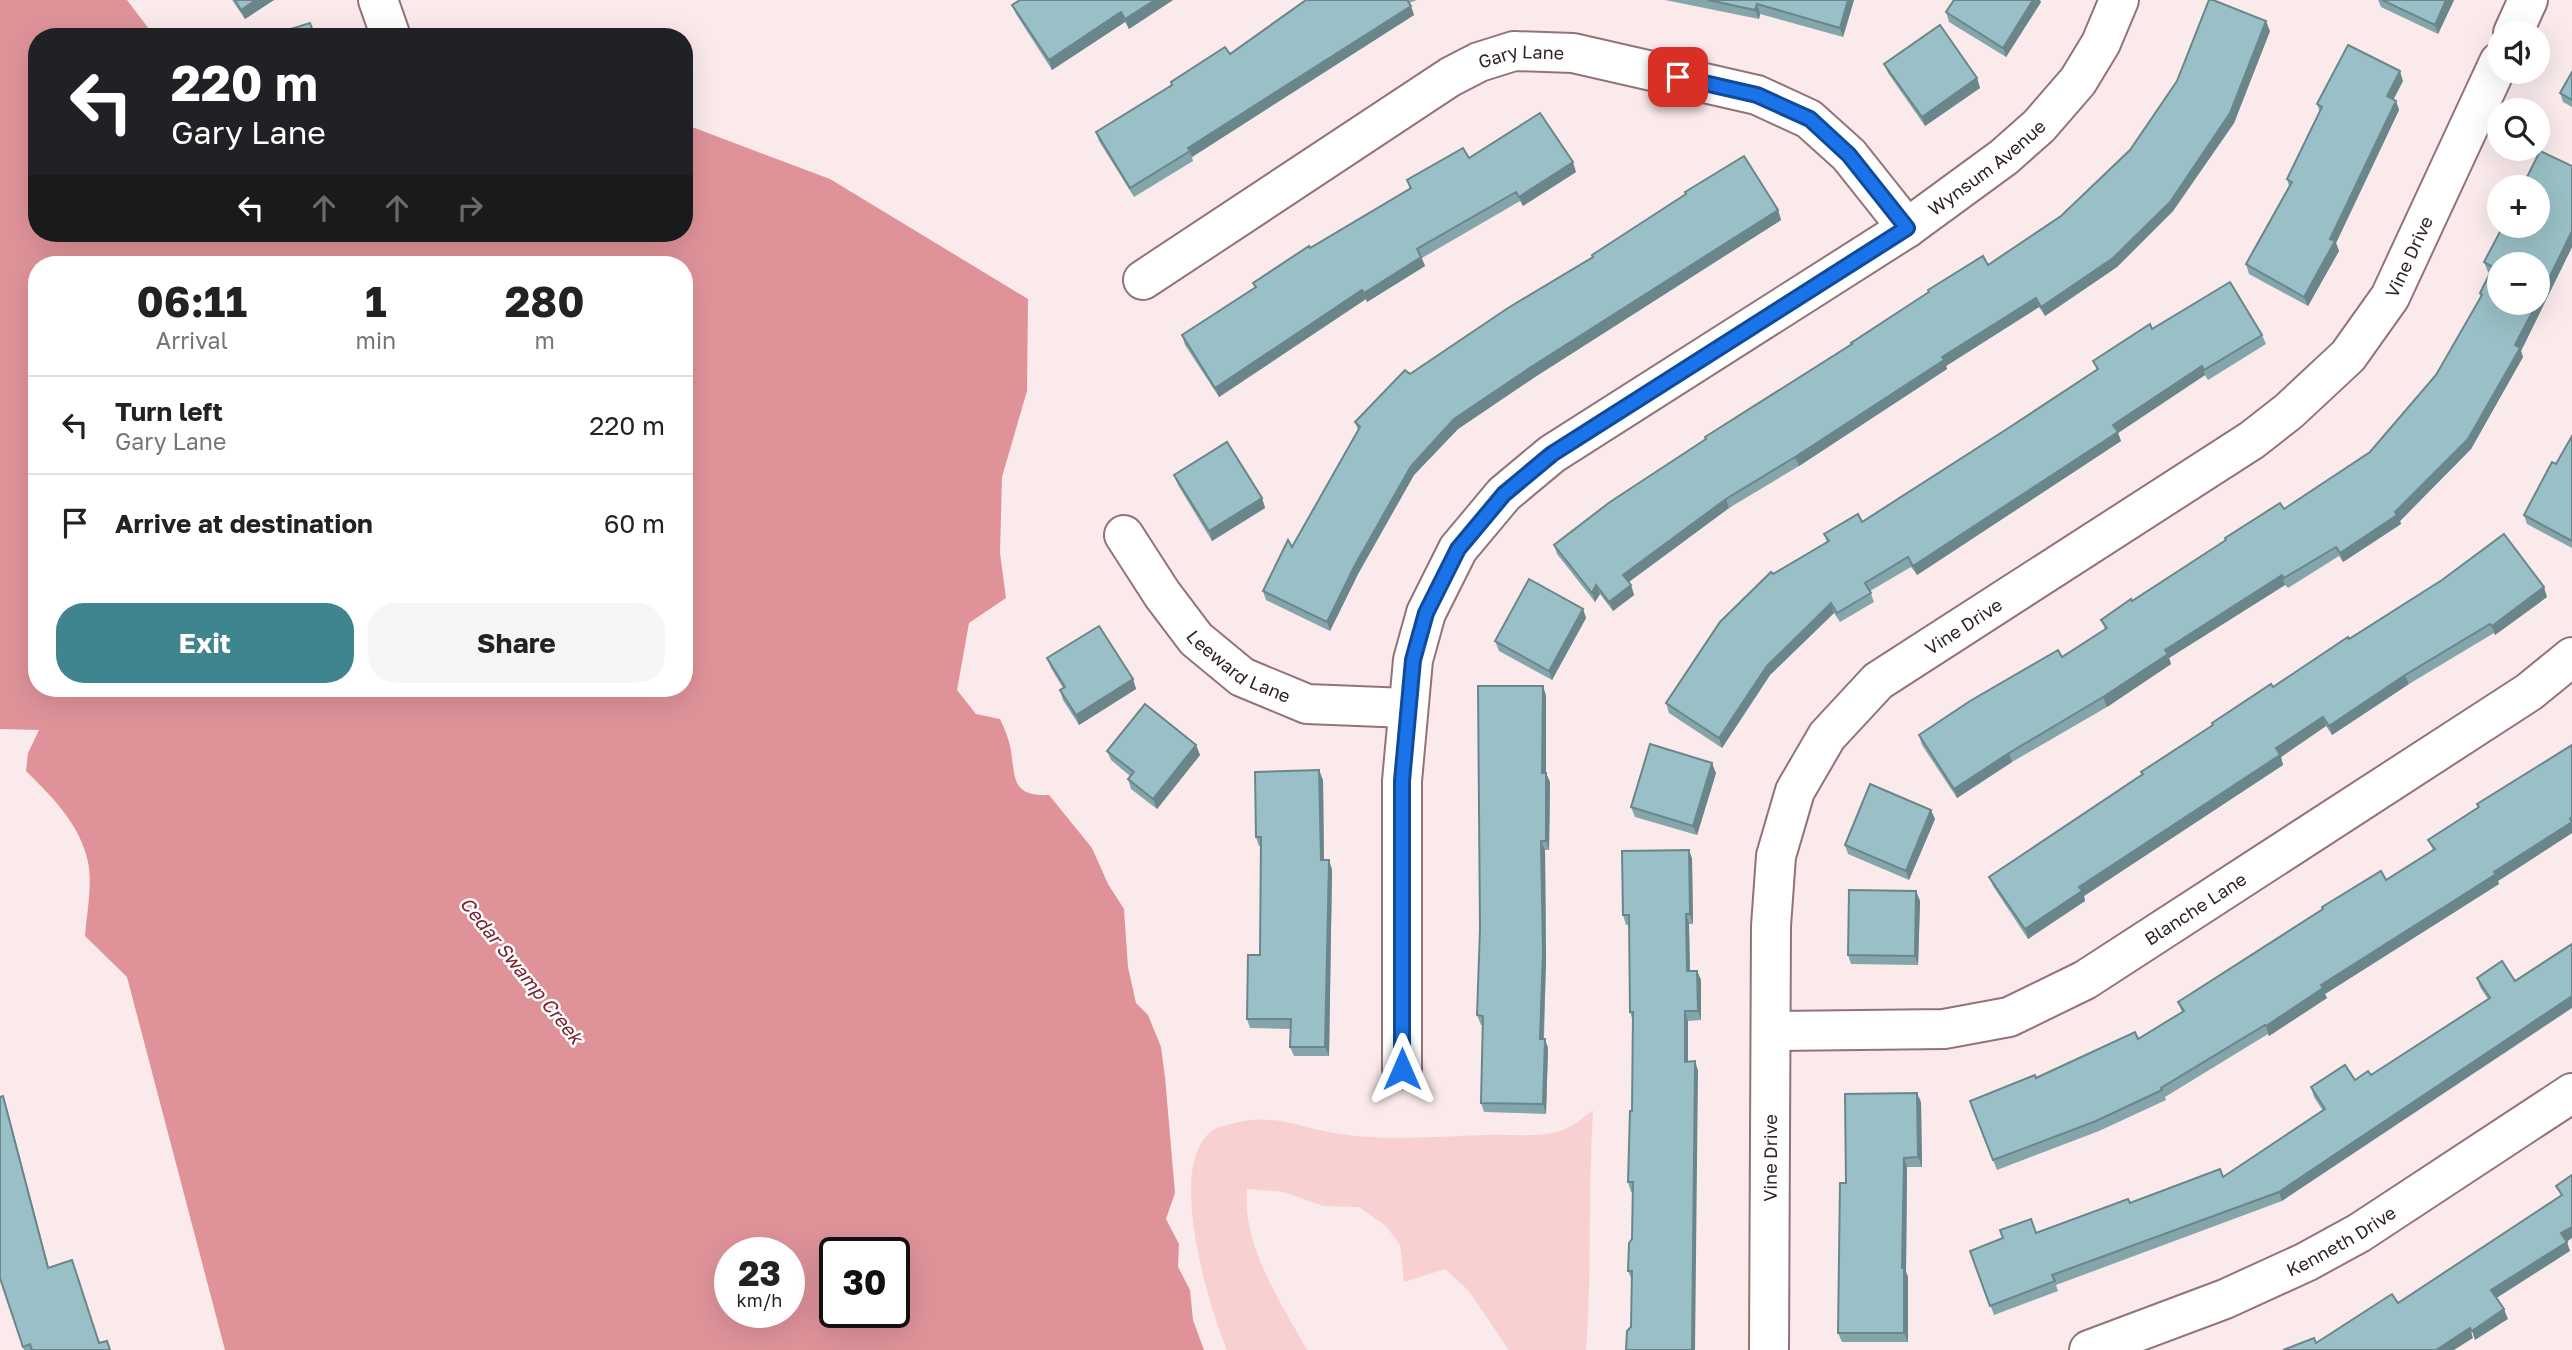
<!DOCTYPE html>
<meta charset="utf-8">
<style>
body{margin:0;font-family:"Golos Text",sans-serif;background:#f6f6f6;color:#222;height:100vh;display:flex;flex-direction:column;font-size:26px;white-space:nowrap}
*{box-sizing:border-box;margin:0}
p{font-size:23px;color:#767676}
.icon{flex:none;width:38px;height:38px;fill:none;stroke:currentColor;stroke-width:2;stroke-linecap:round;stroke-linejoin:round}
.map{position:relative;flex:1;overflow:hidden}
.panel{position:absolute;left:28px;top:256px;width:665px;height:441px;display:flex;flex-direction:column;background:#fff;border-radius:28px;box-shadow:0 7px 28px #0002}
.panel>*{flex:none}
.banner{position:absolute;left:28px;top:28px;width:665px;height:214px;border-radius:28px;box-shadow:0 7px 28px #0002;background:#202124;color:#fff;overflow:hidden}
.controls{position:absolute;left:2487px;top:21px;display:grid;gap:14px}
.controls a{display:grid;place-items:center;width:63px;height:63px;border-radius:50%;background:#fff;box-shadow:0 7px 28px #0002;font-size:35px}
.speed{position:absolute;left:714px;top:1237px;display:flex;gap:14px;font-size:35px;font-weight:700;text-align:center}
.speed>*{display:grid;place-content:center;width:91px;height:91px;border-radius:50%;background:#fff;box-shadow:0 7px 28px #0002;line-height:1}
.speed small{font-size:18px;font-weight:400}
.speed .limit{border:4px solid #111;border-radius:10px;background:#fff;color:#111}
.pin{position:absolute;display:grid;place-items:center;width:60px;height:60px;color:#fff;margin:-30px;border-radius:14px;box-shadow:0 4px 10px #0006}
.me{position:absolute;width:77px;margin:-38px;rotate:0deg;stroke-linejoin:round;filter:drop-shadow(0 0 5px #0008)}
.turn{display:flex;align-items:center;gap:24px;height:147px;padding:0 28px;font-size:32px}
.turn .icon{width:91px;height:91px;stroke-width:2.5}
.turn b{display:block;font-size:49px;line-height:60px}
.lanes{display:flex;align-items:center;height:66px;padding:0 28px;background:#0003;justify-content:center;gap:35px;direction:ltr}
.lanes .off{opacity:.35}
.eta{display:flex;justify-content:space-evenly;align-items:center;height:119px;text-align:center}
.eta b{font-size:42px;font-weight:700;line-height:49px}
.action{display:flex;gap:14px;margin-top:auto;padding:14px 28px}
.action a{flex:1;height:80px;border-radius:28px;background:#3f8590;color:#fff;font-size:28px;font-weight:700;line-height:80px;text-align:center}
.action a+a{background:#f6f6f6;color:#222}
ul{padding:0;list-style:none}
li{display:flex;align-items:center;gap:21px;height:98px;padding:0 28px;border-top:2px solid #e0e0e0}
li div{flex:1}
li b{display:block;font-size:26px}
li em{font-style:normal}
.map>svg:first-child{display:block}
.green{fill:#f8d0d2}
.water{fill:#df9399;fill-rule:evenodd}
.lines{fill:none;stroke-linecap:round;stroke-linejoin:round}
.minor-casing{stroke:#957375;stroke-width:42}
.minor{stroke:#fff;stroke-width:38}
.wall{fill:#84a5aa;fill-rule:evenodd}
.shaded-wall{fill:#6b868b}
.building{fill:#99c0c6;stroke:#6b868b;stroke-width:2}
.route-casing{stroke:#114b97;stroke-width:18}
.route{stroke:#1a73e8;stroke-width:12}
.labels{text-anchor:middle;dominant-baseline:central;stroke-width:5;stroke-linejoin:round;paint-order:stroke}
.street-label{font-size:18px;fill:#312324;stroke:#fff}
.water-label{font-size:19px;font-style:italic;fill:#792131;stroke:#fff}
</style>
<div class="map">
<svg width="2572" height="1350" viewBox="0 0 2572 1350">
<rect width="100%" height="100%" fill="#faeaeb"/>
<path class="green" d="M1593 1110C1588 1191 1592 1270 1586 1350H1509L1468 1290 1445 1269 1404 1282 1400 1245 1386 1226 1359 1207 1323 1206 1284 1192 1247 1189C1242 1247 1280 1300 1307 1350H1227C1209 1307 1163 1159 1215 1129 1220 1126 1229 1125 1235 1123 1274 1113 1298 1127 1334 1133 1385 1142 1437 1136 1488 1135 1508 1134 1531 1137 1552 1133 1567 1131 1581 1120 1593 1110Z"/>
<path class="water" d="M0 0H127L155 37H37V233H684V124L830 179 1028 299 1027 391 1002 477 1000 553 1006 598 969 623 957 690 976 714 1000 719C1004 727 1008 737 1010 746 1016 775 1009 797 1049 795L1092 848 1108 884 1124 909 1128 967 1136 1003 1148 1015 1161 1047 1165 1077 1175 1193 1166 1219 1179 1244 1178 1267 1190 1290 1193 1320 1204 1350H225L127 977 85 936C87 910 94 879 86 854 76 820 50 795 26 771L28 753 39 730 0 729ZM37 264H684V688H37ZM730 1253H789V1312H730ZM835 1253H894V1312H835Z"/>
<g class="lines">
<defs>
<g id="minor">
<path d="M378 0 391 37"/>
<path d="M2513 33 2528 0"/>
<path id="s1" d="M1143 280 1450 77 1479 62 1514 51 1573 53 1757 95 1809 119 1849 155 1907 228"/>
<path id="s2" d="M1124 535 1162 594 1196 639 1242 677 1307 704 1407 708"/>
<path id="s3" d="M1771 1031 1944 1029 2009 1017 2085 980 2529 692 2572 657"/>
<path id="s4" d="M1402 1069V781L1413 660 1426 613 1458 549 1504 494 1552 454 1907 228 2004 157 2039 126 2078 81 2101 43 2119 0"/>
<path id="s5" d="M1769 1350 1771 926 1776 856 1795 791 1827 736 1878 681 2252 440 2289 411 2348 356 2390 297 2499 62"/>
<path id="s6" d="M2089 1350 2225 1299 2306 1262 2359 1233 2572 1093"/>
</g>
</defs>
<use href="#minor" class="minor-casing"/>
<use href="#minor" class="minor"/>
</g>
<g class="wall">
<path d="M232 0H274L245 19Z"/>
<path d="M1020 0H1173L1129 29 1125 22 1052 70 1016 14 1012 5Z"/>
<path d="M1306 0H1417L1409 3 1414 15 1192 157 1193 161 1134 197 1099 141 1096 132 1172 85 1171 82 1230 54Z"/>
<path d="M1665 0H1854L1843 37 1760 14 1759 19Z"/>
<path d="M2378 0H2454L2438 34 2381 7Z"/>
<path d="M2041 2 2006 57 1949 22 1946 12Z"/>
<path d="M2270 31 2234 123 2173 211 2117 267 2045 316 2039 307 1946 366 1947 369 1799 466 1729 508 1629 582 1631 585 1634 595 1613 611 1600 594 1595 602 1557 554 1554 545 1988 265 2061 216Z"/>
<path d="M1884 64 1977 78 1980 88 1925 126 1888 73Z"/>
<path d="M2572 72V107L2563 102 2560 93Z"/>
<path d="M2403 81 2393 100 2396 101 2399 110 2336 243 2339 251 2308 306 2249 274 2246 264 2289 186 2287 179 2320 112 2317 104Z"/>
<path d="M2540 151 2572 166V247L2521 351 2523 357 2471 449 2400 521 2401 524 2343 562 2339 556 2288 588 2285 585 2169 658 2171 664 2107 707 2012 762 1957 798 1922 745 1919 735 1970 701 2058 650 2062 657 2105 629 2101 620 2131 599 2132 601 2226 540 2225 538 2280 503 2284 509 2370 452 2436 375 2481 297 2480 293 2490 273 2488 272 2484 262 2502 228 2510 232 2513 226H2538V187H2525L2524 183ZM2499 264H2538V303H2499Z"/>
<path d="M1469 158 1576 172 1523 206 1520 201 1422 258 1425 266 1367 302 1366 299 1219 397 1185 345 1182 335 1255 288 1253 283 1410 189 1407 180Z"/>
<path d="M1778 210 1781 220 1535 377 1458 429 1414 475 1358 574 1330 631 1266 600 1263 591 1292 547 1358 430 1355 422 1410 374Z"/>
<path d="M2152 329 2262 335 2266 344 2208 380 2205 375 2118 433 2121 441 1917 575 1911 567 1870 591 1874 602 1840 622 1834 613 1770 675 1722 748 1669 713 1666 703 1773 574 1827 542 1824 534 1862 522 2010 427 2097 370 2093 361Z"/>
<path d="M2572 436V548L2527 524 2524 515 2556 464Z"/>
<path d="M1174 475 1262 498 1265 508 1212 541 1178 485Z"/>
<path d="M2547 597 2495 635 2494 633 2409 684 2332 735 2326 726 2281 757 2283 765 2084 896 2085 901 2028 939 1993 886 1989 877 2142 775 2213 726 2212 723 2273 687 2349 639Z"/>
<path d="M1583 609 1586 618 1552 680 1499 651 1495 641Z"/>
<path d="M1047 658 1133 679 1136 689 1079 725 1063 700 1060 690 1063 688 1051 668Z"/>
<path d="M1543 686 1546 696V773L1550 782 1549 850H1545L1546 961 1544 1039 1548 1048 1546 1114 1484 1112 1481 1103 1483 1025H1481L1477 1015Z"/>
<path d="M1196 745 1200 755 1157 809 1131 789 1128 779 1130 776 1111 760 1107 751Z"/>
<path d="M2572 745V833L2498 881 2499 884 2325 994 2327 998 2269 1036 2268 1034 2165 1097 2166 1100 2099 1131 1997 1170 1970 1101 2036 1078 2138 1039 2182 1012 2178 1002 2386 880 2433 850 2428 840 2478 807 2477 804Z"/>
<path d="M1716 773 1697 835 1635 817 1631 807Z"/>
<path d="M1323 780 1324 860H1329L1332 870 1329 1056H1294L1290 1047 1291 1029 1250 1028 1247 1019 1260 955 1261 846H1259L1256 837Z"/>
<path d="M1935 819 1909 880 1848 854 1845 845Z"/>
<path d="M1689 850 1692 859 1693 924H1689L1690 971H1697L1701 980V1020L1688 1021V1062L1695 1061 1698 1071 1631 1327 1632 1280 1628 1271 1632 1239 1633 1192H1631L1628 1182 1632 1111 1633 1021 1630 1012 1629 925H1626L1623 915Z"/>
<path d="M1916 891 1920 901 1918 965 1851 964 1848 955Z"/>
<path d="M2477 978 2515 981 2282 1201 2056 1285 2058 1291 1994 1315 1970 1251 2036 1233 2130 1203 2223 1177 2323 1111 2314 1097 2311 1087 2355 1080 2371 1075 2488 999 2480 987Z"/>
<path d="M3 1096 6 1105 49 1268 100 1343 111 1350H24L0 1278Z"/>
<path d="M1921 1102 1922 1167H1907L1906 1272 1908 1277V1342H1842L1838 1333 1846 1183Z"/>
</g>
<g class="shaded-wall">
<path d="M256 0H274L245 19 241 10Z"/>
<path d="M1155 0H1173L1129 29 1125 19Z"/>
<path d="M1848 0H1854L1843 37 1840 28Z"/>
<path d="M2033 0H2040L2041 2 2006 57 2003 48Z"/>
<path d="M2446 0H2454L2438 34 2435 25Z"/>
<path d="M1757 4 1760 14 1759 19 1755 10Z"/>
<path d="M1411 6 1414 15 1192 157 1188 148Z"/>
<path d="M1121 12 1125 22 1052 70 1049 60Z"/>
<path d="M2266 21 2270 31 2234 123 2173 211 2117 267 2045 316 2041 307Z"/>
<path d="M2400 71 2403 81 2390 106 2387 96Z"/>
<path d="M1977 78 1980 88 1925 126 1922 117Z"/>
<path d="M2396 101 2399 110 2336 243 2339 251 2308 306 2304 297 2330 239Z"/>
<path d="M1573 162 1576 172 1523 206 1519 197Z"/>
<path d="M1778 210 1781 220 1535 377 1458 429 1414 475 1358 574 1330 631 1327 622 1355 565 1411 466 1454 419 1531 367Z"/>
<path d="M2572 231V247L2521 351 2523 357 2471 449 2400 521 2401 524 2343 562 2340 553 2395 512 2515 345Z"/>
<path d="M1421 257 1425 266 1367 302 1364 293Z"/>
<path d="M1362 290 1366 299 1219 397 1215 388Z"/>
<path d="M2036 298 2039 307 1946 366 1947 369 1799 466 1795 457 1942 357Z"/>
<path d="M2202 366 2205 375 2118 433 2121 441 1917 575 1913 566 2113 425Z"/>
<path d="M1262 498 1265 508 1212 541 1209 531Z"/>
<path d="M1726 499 1729 508 1626 584 1623 575Z"/>
<path d="M2282 575 2285 585 2169 658 2171 664 2107 707 2103 697 2165 650Z"/>
<path d="M1596 585 1600 594 1595 602 1592 593Z"/>
<path d="M1631 585 1634 595 1613 611 1609 602Z"/>
<path d="M2544 587 2547 597 2495 635 2492 626Z"/>
<path d="M1831 603 1834 613 1770 675 1722 748 1719 738 1767 666Z"/>
<path d="M1583 609 1586 618 1552 680 1549 671Z"/>
<path d="M2405 675 2409 684 2332 735 2329 726Z"/>
<path d="M1133 679 1136 689 1079 725 1076 715Z"/>
<path d="M1543 686 1546 696V782L1542 773Z"/>
<path d="M2323 717 2326 726 2281 757 2283 765 2084 896 2085 901 2028 939 2025 929 2079 887 2276 748Z"/>
<path d="M1196 745 1200 755 1157 809 1153 799Z"/>
<path d="M2009 753 2012 762 1957 798 1954 789Z"/>
<path d="M1712 763 1716 773 1697 835 1693 826Z"/>
<path d="M1319 770 1323 780 1324 870 1321 860Z"/>
<path d="M1546 773 1550 782 1549 850 1546 841Z"/>
<path d="M1931 810 1935 819 1909 880 1906 871Z"/>
<path d="M2572 822V833L2498 881 2499 884 2325 994 2327 998 2269 1036 2266 1026 2321 985Z"/>
<path d="M1541 841 1545 850 1546 961 1543 1048 1540 1039Z"/>
<path d="M1689 850 1692 859 1693 924 1690 914Z"/>
<path d="M1329 860 1332 870 1329 1056 1325 1047Z"/>
<path d="M1916 891 1920 901 1918 965 1915 956Z"/>
<path d="M1686 914 1689 924 1690 980 1687 971Z"/>
<path d="M1697 971 1701 980V1020L1698 1011Z"/>
<path d="M2572 996V1008L2282 1201 2279 1192Z"/>
<path d="M1685 1011 1688 1021V1071L1685 1062Z"/>
<path d="M1545 1039 1548 1048 1546 1114 1543 1104Z"/>
<path d="M1695 1061 1698 1071 1695 1350H1692Z"/>
<path d="M1917 1093 1921 1102 1922 1167 1918 1157Z"/>
<path d="M3 1096 6 1105 51 1277 48 1268Z"/>
<path d="M1904 1158 1907 1167 1906 1272 1908 1277V1342L1904 1333 1902 1268Z"/>
<path d="M2572 1227V1238L2565 1243 2561 1233Z"/>
<path d="M2567 1242 2570 1251 2495 1299 2491 1290Z"/>
<path d="M2504 1309 2508 1319 2475 1340 2472 1331Z"/>
<path d="M2470 1328 2473 1338 2454 1350H2436Z"/>
</g>
<g class="building">
<path d="M235 0H256L241 10Z"/>
<path d="M1020 0H1155L1125 19 1121 12 1049 60 1012 5Z"/>
<path d="M1306 0H1407L1411 6 1188 148 1190 151 1130 188 1096 132 1172 85 1171 82 1225 47 1230 54Z"/>
<path d="M1708 0H1848L1840 28 1757 4 1755 10Z"/>
<path d="M1954 0H2033L2003 48 1946 12Z"/>
<path d="M2209 0H2213L2266 21 2230 113 2170 202 2113 258 2041 307 2036 298 1942 357 1944 360 1795 457 1726 499 1623 575 1631 585 1609 602 1596 585 1592 593 1554 545 1610 502 1706 439 1705 437 1852 344 1851 343 1929 292 1928 290 1983 256 1988 265 2061 216 2130 150 2177 81Z"/>
<path d="M2382 0H2446L2435 25Z"/>
<path d="M310 23 315 37H265Z"/>
<path d="M1940 25 1977 78 1922 117 1884 64Z"/>
<path d="M2348 45 2400 71 2387 96 2396 101 2330 239 2335 241 2304 297 2246 264 2292 182 2287 179 2322 107 2317 104Z"/>
<path d="M2572 72V100L2560 93Z"/>
<path d="M1540 113 1573 162 1519 197 1516 192 1417 249 1421 257 1364 293 1362 290 1215 388 1182 335 1256 287 1253 283 1309 246 1310 248 1411 188 1407 180 1463 148 1469 158Z"/>
<path d="M2540 151 2572 166V231L2538 301V264H2499V303H2537L2515 345 2520 348 2468 439 2395 512 2397 515 2340 553 2336 547 2284 578 2282 575 2165 650 2168 654 2103 697 2009 753 1954 789 1919 735 1970 701 2058 650 2062 657 2107 628 2101 620 2131 599 2132 601 2226 540 2225 538 2280 503 2284 509 2370 452 2436 375 2482 295 2480 293 2493 267 2484 262 2502 228 2510 232 2513 226H2538V187H2532L2524 183Z"/>
<path d="M1744 156 1778 210 1531 367 1454 419 1411 466 1355 565 1327 622 1263 591 1288 540 1292 547 1360 427 1355 422 1405 370 1410 374 1508 308 1593 257 1592 255 1686 194 1685 192Z"/>
<path d="M2230 282 2262 335 2204 370 2202 366 2113 425 2118 432 1913 566 1908 557 1865 583 1871 593 1837 613 1831 603 1767 666 1719 738 1666 703 1720 622 1771 572 1773 574 1829 541 1824 534 1858 514 1862 522 2010 427 2098 369 2093 361 2150 324 2152 329Z"/>
<path d="M2572 436V541L2524 515 2552 462 2556 464Z"/>
<path d="M1227 442 1262 498 1209 531 1174 475Z"/>
<path d="M2504 534 2544 587 2492 626 2490 624 2405 675 2329 726 2323 717 2276 748 2280 755 2079 887 2082 891 2025 929 1989 877 2143 774 2141 772 2213 725 2212 723 2271 684 2273 687 2348 637 2349 639 2442 580Z"/>
<path d="M1529 579 1583 609 1549 671 1495 641Z"/>
<path d="M1099 626 1133 679 1076 715 1060 690 1065 687 1047 658Z"/>
<path d="M1478 686H1543L1542 773H1546V841H1541L1543 952 1540 1039H1545L1543 1104 1481 1103 1483 1016 1477 1015 1480 929Z"/>
<path d="M1145 704 1196 745 1153 799 1128 779 1134 772 1107 751Z"/>
<path d="M1650 744 1712 763 1693 826 1631 807Z"/>
<path d="M2572 745V817L2570 819 2572 822 2494 872 2496 874 2321 985 2323 988 2266 1026 2265 1025 2161 1088 2162 1090 2096 1121 1993 1160 1970 1101 2035 1075 2036 1078 2135 1032 2138 1039 2184 1011 2178 1002 2323 909 2322 907 2381 871 2386 880 2435 849 2428 840 2479 807 2477 804Z"/>
<path d="M1319 770 1321 860H1329L1325 1047H1290L1291 1019H1247L1248 955H1260L1261 837H1256L1255 772Z"/>
<path d="M1870 784 1931 810 1906 871 1845 845Z"/>
<path d="M1689 850 1690 914H1686L1687 971H1697L1698 1011H1685V1062L1695 1061 1692 1350H1626L1627 1331 1631 1327 1632 1271H1628L1629 1243 1632 1239 1633 1182H1628L1630 1111H1632L1633 1012H1630L1629 915H1623L1622 851Z"/>
<path d="M1849 890 1916 891 1915 956 1848 955Z"/>
<path d="M2572 944V996L2279 1192 2052 1275 2055 1281 1990 1306 1970 1251 2003 1238 2000 1230 2031 1219 2036 1233 2128 1199 2130 1203 2220 1169 2223 1177 2325 1109 2311 1087 2345 1065 2355 1080 2368 1071 2371 1075 2490 998 2477 978 2502 961 2515 981Z"/>
<path d="M1917 1093 1918 1157 1904 1158 1902 1268H1904V1333H1838L1840 1183H1846L1845 1094Z"/>
<path d="M3 1096 48 1268 72 1260 99 1343 107 1341 110 1350H32L30 1344 23 1347 0 1278V1097Z"/>
<path d="M2572 1175V1227L2561 1233 2567 1242 2491 1290 2504 1309 2472 1331 2470 1328 2436 1350H2283L2314 1338 2316 1343 2392 1294 2398 1303 2562 1195 2556 1186Z"/>
</g>
<g class="lines">
<defs>
<path id="route" d="M1402 1069V781L1413 660 1426 613 1458 549 1504 494 1552 454 1907 228 1849 155 1810 119 1757 95 1678 77"/>
</defs>
<use href="#route" class="route-casing"/>
<use href="#route" class="route"/>
</g>
<g class="labels">
<g class="street-label">
<text stroke="none"><textPath href="#s1" startOffset="444">Gary Lane</textPath></text>
<text stroke="none"><textPath href="#s4" startOffset="1185">Wynsum Avenue</textPath></text>
<text stroke="none"><textPath href="#s5" startOffset="1390">Vine Drive</textPath></text>
<text stroke="none"><textPath href="#s5" startOffset="802">Vine Drive</textPath></text>
<text stroke="none"><textPath href="#s2" startOffset="178">Leeward Lane</textPath></text>
<text stroke="none"><textPath href="#s3" startOffset="455">Blanche Lane</textPath></text>
<text stroke="none"><textPath href="#s5" startOffset="192">Vine Drive</textPath></text>
<text stroke="none"><textPath href="#s6" startOffset="275">Kenneth Drive</textPath></text>
</g>
<g class="water-label">
<text transform="translate(522 970) rotate(51)">Cedar Swamp Creek</text>
</g>
</g>
</svg>
<div class="controls">
<a><svg class="icon" aria-label="sound" viewBox="0 0 24 24"><path d="M4 9h4l5-4v14l-5-4H4zM17 9q2 3 0 6"/></svg></a>
<a><svg class="icon" aria-label="search" viewBox="0 0 24 24"><circle cx="10" cy="10" r="6"/><path d="M15 15l6 6"/></svg></a>
<a>+</a>
<a>−</a>
</div>
<div class="speed"><div>23<small>km/h</small></div><div class="limit">30</div></div>
<div class="pin" style="left:1678px;top:77px;background:#d93025"><svg class="icon" aria-label="arrive" viewBox="0 0 24 24"><path d="M6 21V4h12l-3 4 3 4H6"/></svg></div>
<svg class="me" style="left:1402px;top:1069px" viewBox="-20 -20 40 40"><path d="M0-17L14 15 0 8-14 15z" fill="#1a73e8" stroke="#fff" stroke-width="4"/></svg>
<div class="banner">
<div class="turn"><svg class="icon" aria-label="left" viewBox="0 0 24 24"><path d="M17 20v-9H6M10 6l-5 5 5 5"/></svg><div><b>220 m</b>Gary Lane</div></div>
<div class="lanes"><svg class="icon" aria-label="left" viewBox="0 0 24 24"><path d="M17 20v-9H6M10 6l-5 5 5 5"/></svg><svg class="icon off" aria-label="ahead" viewBox="0 0 24 24"><path d="M12 20V5M6 11l6-6 6 6"/></svg><svg class="icon off" aria-label="ahead" viewBox="0 0 24 24"><path d="M12 20V5M6 11l6-6 6 6"/></svg><svg class="icon off" aria-label="right" viewBox="0 0 24 24"><path d="M7 20v-9h11M14 6l5 5-5 5"/></svg></div>
</div>
<section class="panel">
<div class="eta">
<div><b>06:11</b><p>Arrival</p></div>
<div><b>1</b><p>min</p></div>
<div><b>280</b><p>m</p></div>
</div>
<ul>
<li><svg class="icon" aria-label="left" viewBox="0 0 24 24"><path d="M17 20v-9H6M10 6l-5 5 5 5"/></svg><div><b>Turn left</b><p>Gary Lane</p></div><em>220 m</em></li>
<li><svg class="icon" aria-label="arrive" viewBox="0 0 24 24"><path d="M6 21V4h12l-3 4 3 4H6"/></svg><div><b>Arrive at destination</b></div><em>60 m</em></li>
</ul>
<div class="action"><a>Exit</a><a>Share</a></div>
</section>
</div>
